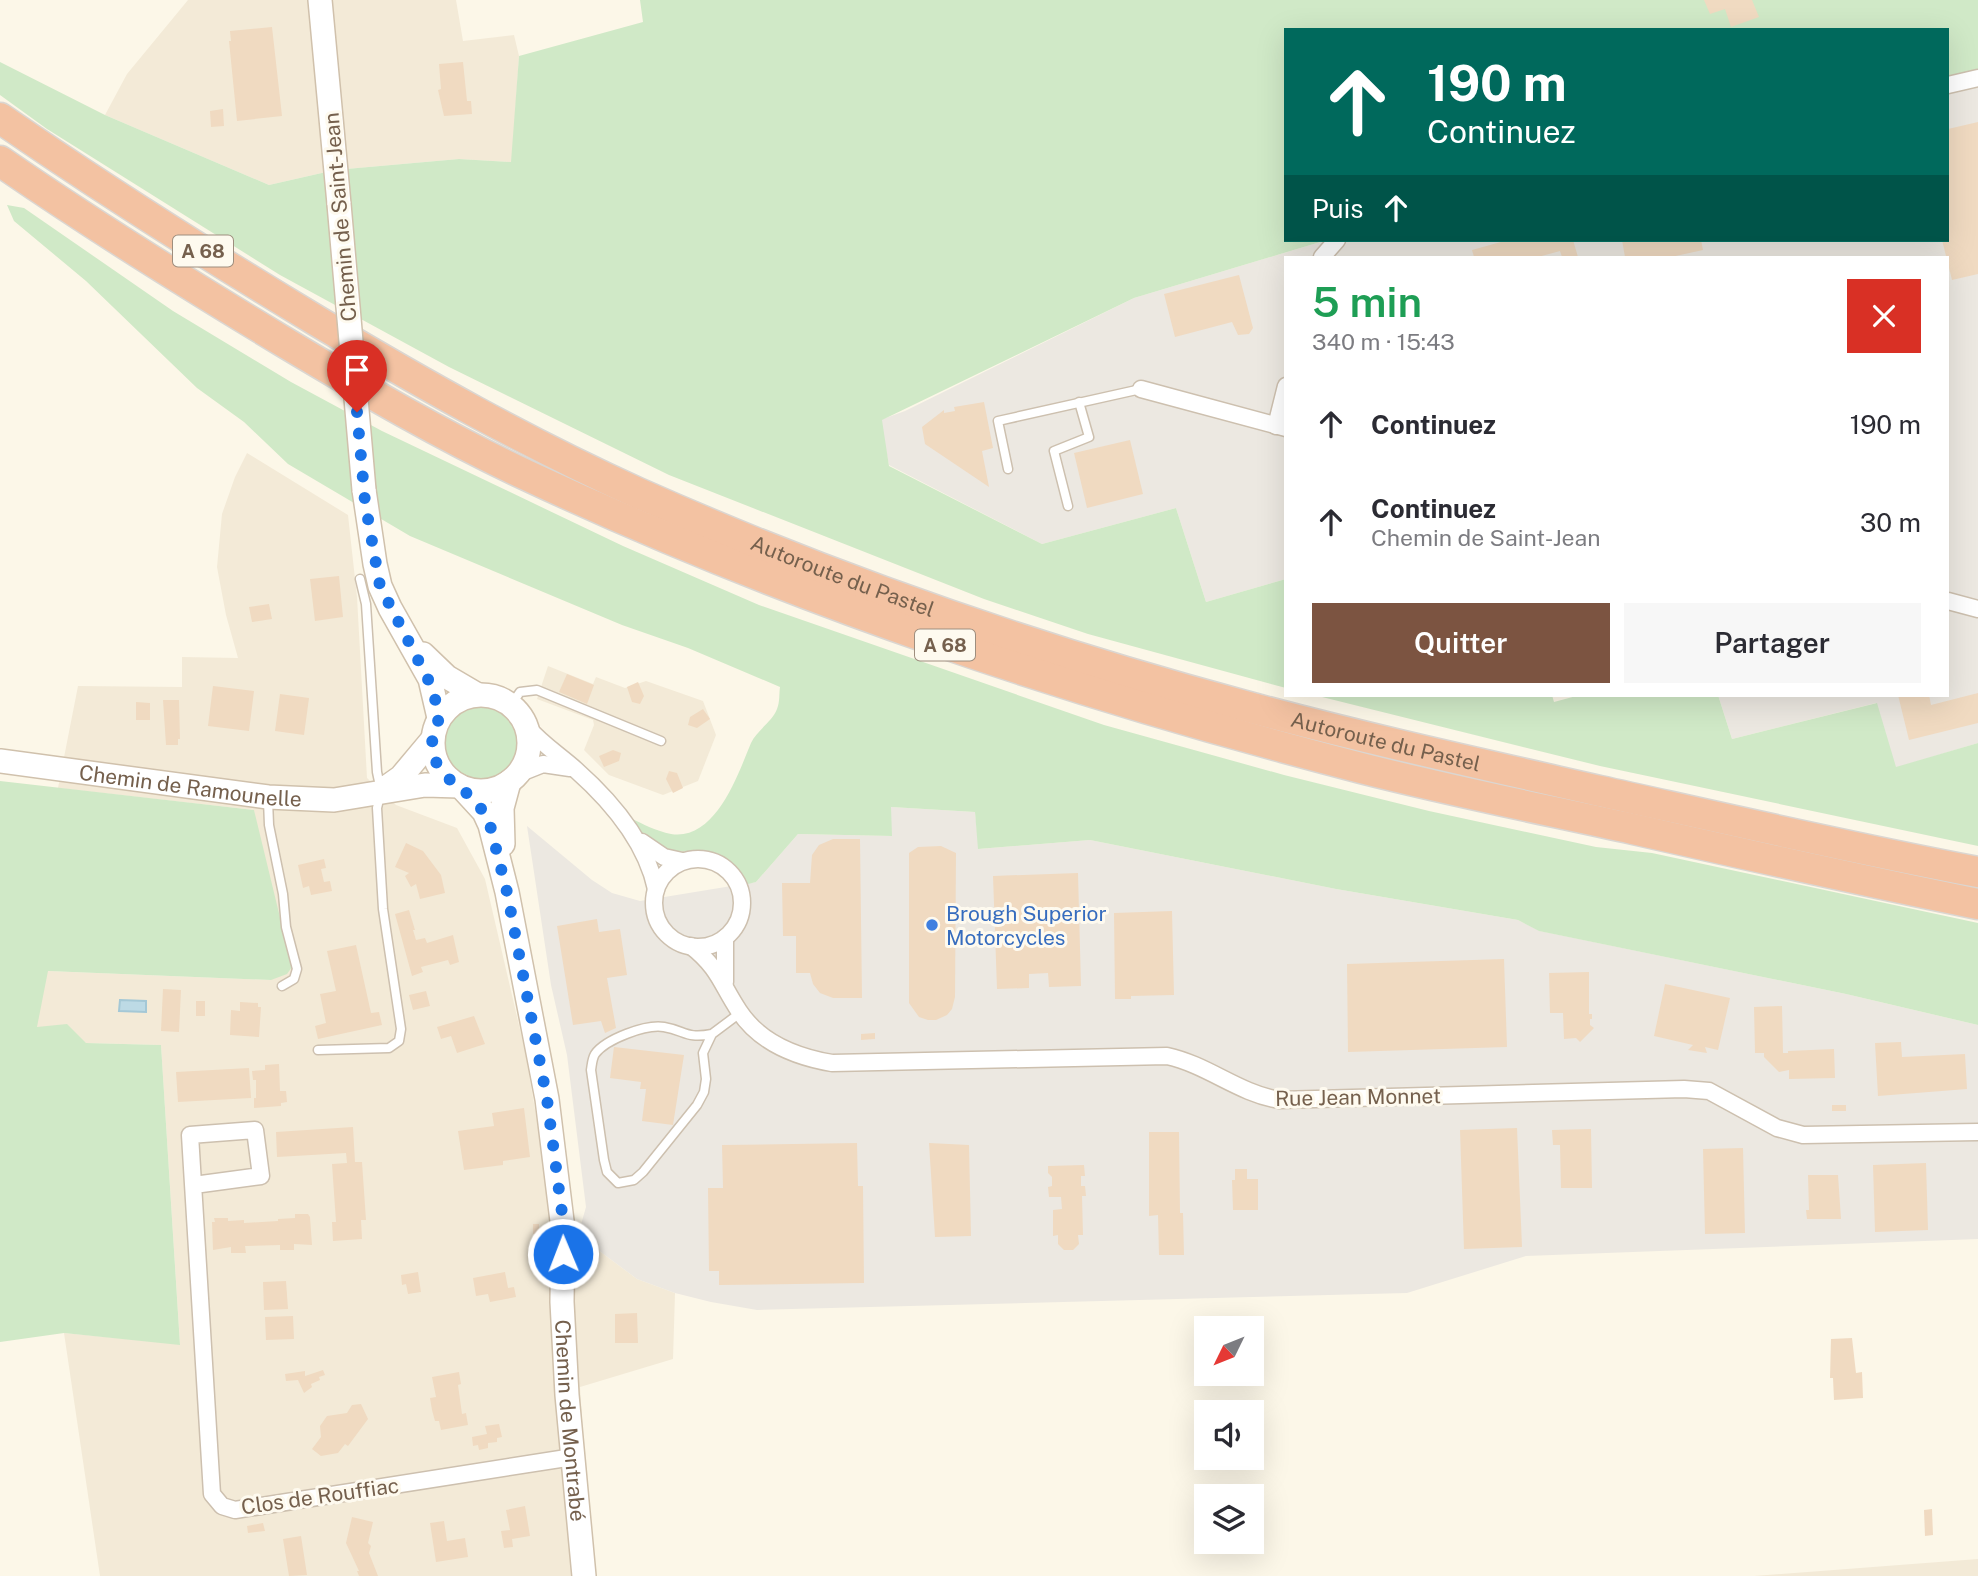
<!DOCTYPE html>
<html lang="fr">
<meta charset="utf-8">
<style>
body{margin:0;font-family:"Public Sans",sans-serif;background:#f7f7f7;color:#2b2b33;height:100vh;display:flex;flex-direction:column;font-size:26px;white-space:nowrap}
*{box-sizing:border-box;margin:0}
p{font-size:23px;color:#7c7c81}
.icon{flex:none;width:38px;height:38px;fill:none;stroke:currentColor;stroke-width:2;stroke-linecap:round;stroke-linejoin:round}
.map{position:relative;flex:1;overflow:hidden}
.drawer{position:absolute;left:1284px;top:256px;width:665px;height:441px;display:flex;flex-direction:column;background:#fff;border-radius:0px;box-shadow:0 7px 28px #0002}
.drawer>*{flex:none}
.top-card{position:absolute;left:1284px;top:28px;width:665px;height:214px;border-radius:0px;box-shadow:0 7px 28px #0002;background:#00695c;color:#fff;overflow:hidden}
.needle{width:46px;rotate:227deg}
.tools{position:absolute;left:1194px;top:1316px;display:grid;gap:14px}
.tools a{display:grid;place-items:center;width:70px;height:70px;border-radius:0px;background:#fff;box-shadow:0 7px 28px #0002;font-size:35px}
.pin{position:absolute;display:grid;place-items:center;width:60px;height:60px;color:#fff;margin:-72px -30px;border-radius:50% 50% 50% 0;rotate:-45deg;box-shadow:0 0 7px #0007}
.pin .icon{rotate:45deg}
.me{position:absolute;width:77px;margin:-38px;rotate:359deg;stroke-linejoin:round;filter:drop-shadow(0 0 5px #0008)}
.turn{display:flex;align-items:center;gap:24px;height:147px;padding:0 28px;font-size:32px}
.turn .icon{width:91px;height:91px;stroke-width:2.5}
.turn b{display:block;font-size:49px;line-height:60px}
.then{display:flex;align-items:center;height:66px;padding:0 28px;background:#0003;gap:14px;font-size:26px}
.round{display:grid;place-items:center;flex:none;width:74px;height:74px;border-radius:0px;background:#f7f7f7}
.overview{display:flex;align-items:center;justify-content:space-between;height:119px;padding:0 28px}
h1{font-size:42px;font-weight:600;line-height:52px;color:#1e9e55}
.cta{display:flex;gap:14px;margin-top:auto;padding:14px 28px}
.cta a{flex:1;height:80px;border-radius:0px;background:#7c5441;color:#fff;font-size:28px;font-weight:600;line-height:80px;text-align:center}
.cta a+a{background:#f7f7f7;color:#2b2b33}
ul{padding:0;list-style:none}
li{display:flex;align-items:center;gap:21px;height:98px;padding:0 28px}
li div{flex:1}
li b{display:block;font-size:26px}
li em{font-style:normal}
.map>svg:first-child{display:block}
.residential{fill:#f3ead7}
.industrial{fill:#ece8e1}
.green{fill:#d0e9c7}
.water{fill:#bddae5;stroke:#a4c8d6;stroke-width:2}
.building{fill:#f0dac1}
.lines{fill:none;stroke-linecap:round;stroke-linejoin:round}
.lane-casing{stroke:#cdc0af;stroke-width:11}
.street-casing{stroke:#cdc0af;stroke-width:19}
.secondary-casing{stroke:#d0c1ac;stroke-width:26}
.highway-casing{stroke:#dbd6d1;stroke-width:33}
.lane{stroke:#fff;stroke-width:8}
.street{stroke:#fff;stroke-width:16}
.secondary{stroke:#fff;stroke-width:23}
.highway{stroke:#f3c2a2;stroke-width:30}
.secondary-bridge-casing{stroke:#d0c1ac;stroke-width:26;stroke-linecap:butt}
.secondary-bridge{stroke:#fff;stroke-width:23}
.route{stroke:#1a73e8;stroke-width:12;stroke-dasharray:0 21.6}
.shop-dot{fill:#3f7fe0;stroke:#fefaef;stroke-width:2.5}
.labels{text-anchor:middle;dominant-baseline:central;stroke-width:6;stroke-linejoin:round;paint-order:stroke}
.shield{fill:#fefaef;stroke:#9e8e7e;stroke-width:2}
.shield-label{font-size:19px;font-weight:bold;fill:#75604d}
.street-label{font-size:21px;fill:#75604d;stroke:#fefaef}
.shop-label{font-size:21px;fill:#366cbe;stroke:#fefaef;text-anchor:start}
</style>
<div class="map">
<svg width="1978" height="1576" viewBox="0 0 1978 1576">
<rect width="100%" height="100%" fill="#fcf7e8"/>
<g class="residential">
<path d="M188 0H456L463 41 514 35 519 56 512 162 459 159 335 170 269 185 105 115 127 74Z"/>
<path d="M247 453 348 515 357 597 367 778 396 805 457 828 485 879 525 1051 554 1221 578 1235 637 1279 675 1293 673 1359 580 1387 592 1576H100L64 1333 180 1344 161 1045 86 1043 36 1028 47 971 271 980 254 810 58 788 78 686 182 687V657L238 658 226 615 217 567 222 514 235 477Z"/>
<path d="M548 666 593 684 596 677 625 688 646 681 703 701 716 735 698 781 663 795 609 775 584 750 594 725 593 720 537 699Z"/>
<path d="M1978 1559V1576H1754Z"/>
</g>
<g class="industrial">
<path d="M1978 78V743L1895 768 1876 703 1732 739 1718 695H1948V257H1286V579L1206 602 1176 508 1042 544 889 465 880 420 905 411 1134 298 1327 240H1948V86Z"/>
<path d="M891 807 975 812 979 849 1090 840 1336 889 1518 920 1540 931 1846 994 1978 1025V1239L1526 1256 1407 1293 757 1310 711 1302 675 1293 637 1279 578 1235 586 1207 567 1055 551 985 527 826 592 880 612 893 640 901 756 882 798 834 891 836Z"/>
</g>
<g class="green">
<path d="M640 0H1978V78L1948 86V30H1286V240H1327L1134 298 882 420 889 466 1042 544 1176 508 1206 602 1286 579V688L1088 634 984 599 669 475 449 367 280 275 47 129 0 95V62L105 115 269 185 335 170 459 159 511 162 519 56 643 22Z"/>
<path d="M7 205 24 208 173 311 291 382 382 431 623 546 759 605 1104 725 1284 775 1429 811 1596 847 1652 853 1978 923V1025L1846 994 1539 931 1518 920 1336 889 1090 840 978 849 975 812 891 807 892 836 798 834 756 882 748 884C736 865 718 850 695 851 685 851 677 853 667 850 651 844 640 832 630 818 643 824 656 831 671 834 716 841 738 774 751 743 757 730 773 721 777 709 780 702 779 693 780 687L688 648 622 625 410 536 288 464 244 422 197 388 86 281 14 221Z"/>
<path d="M1314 695H1552L1554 702 1580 695H1718L1732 739 1877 703 1896 767 1978 743V846L1600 766Z"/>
<circle cx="481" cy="742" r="38"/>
<path d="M0 781 254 810 292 967 287 974 271 980 48 971 37 1027 67 1024 86 1043 161 1045 180 1345 64 1333 0 1342Z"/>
</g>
<path class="water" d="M120 1000 146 1001V1012L119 1011Z"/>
<g class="building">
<path d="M1704 0H1752L1759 17 1731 27 1725 9 1710 14Z"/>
<path d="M272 27 282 116 237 121 229 41H231L230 31Z"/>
<path d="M463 62 467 101H471L472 114 444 116 438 90 441 89 439 64Z"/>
<path d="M223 109 224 126 211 127 210 111Z"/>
<path d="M1978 122V274L1952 280 1942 240H1948V129Z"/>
<path d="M1508 240H1573L1578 257H1562L1560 251 1538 257H1474L1472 250Z"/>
<path d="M1622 240H1701L1703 250 1671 257H1625Z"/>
<path d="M1239 275 1253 328 1249 334 1238 335 1232 322 1175 337 1164 294Z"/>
<path d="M984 402 993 448 982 451 989 487 925 444 922 427 944 410V413L955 411 954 407Z"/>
<path d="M1130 440 1143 494 1087 508 1074 453Z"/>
<path d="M339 576 343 617 315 621 310 579Z"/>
<path d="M269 604 272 619 252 622 249 607Z"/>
<path d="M567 674 594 685 587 704 559 692Z"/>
<path d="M638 682 644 696 640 704 632 702 627 687Z"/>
<path d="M213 686 254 691 249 731 208 726Z"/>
<path d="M1978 693V723L1909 740 1898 695H1929L1931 705Z"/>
<path d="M280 694 309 698 304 735 275 731Z"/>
<path d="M163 700H179L180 739H178V745H166Z"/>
<path d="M136 702 150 703V720H136Z"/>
<path d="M703 709 710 719 697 728 688 725 690 717Z"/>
<path d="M613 750 621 753 619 761 604 767 599 756Z"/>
<path d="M669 771 677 773 683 788 673 793 666 779Z"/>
<path d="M833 839H860L862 998H833L820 993 813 984 810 973H796V936H783L782 883H810L812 855 819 845Z"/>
<path d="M406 843 423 851 441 875 445 893 420 899 416 884 411 887 405 876 409 873 395 867Z"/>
<path d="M941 846 956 853 955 997 952 1009 947 1015 936 1020H928L919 1017 909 1003V853L918 847Z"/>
<path d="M324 859 326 868 321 869 324 882 330 881 332 891 311 895 309 886 303 888 298 865Z"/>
<path d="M1078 873 1081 986 1049 987 1048 973 1029 974V988L997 989 993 876Z"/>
<path d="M409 910 415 930H413L416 940 425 938 427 943 453 935 459 962 450 965 448 960 421 967 423 972 412 976 395 914Z"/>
<path d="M1172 911 1174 995 1131 996V999H1115L1114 913Z"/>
<path d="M597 919 599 932 620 929 627 975 607 978 616 1028 605 1033 601 1021 573 1025 557 926Z"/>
<path d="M356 945 371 1013 379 1012 382 1025 318 1039 315 1026 326 1023 320 994 336 991 327 951Z"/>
<path d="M1504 959 1507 1047 1348 1052 1347 964Z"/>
<path d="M1589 972V1014H1592V1019H1590V1025L1594 1028 1580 1042 1576 1038 1564 1039 1563 1013H1550L1549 973Z"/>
<path d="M1665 984 1730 998 1718 1050 1705 1047 1707 1053 1688 1050 1693 1045 1654 1036Z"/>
<path d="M163 989 181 990 179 1032 161 1031Z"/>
<path d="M426 991 430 1006 413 1010 409 995Z"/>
<rect x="196" y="1001" width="9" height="15"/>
<path d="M240 1002 258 1003V1007H261L259 1037 230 1035 231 1010 240 1011Z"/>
<path d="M1782 1006 1783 1053H1788V1051L1834 1049 1835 1078 1789 1079V1070L1779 1072 1764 1057V1053H1755L1754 1007Z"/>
<path d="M474 1016 485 1044 457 1053 451 1036 441 1039 437 1027Z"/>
<path d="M875 1033V1039L861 1040V1034Z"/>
<path d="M1901 1042 1902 1057 1965 1054 1967 1089 1878 1096 1875 1043Z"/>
<path d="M614 1047 684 1055 673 1125 642 1121 646 1089H640L641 1082 610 1078Z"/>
<path d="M279 1064 280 1091H286L287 1102 281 1103V1106L254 1108V1098H256V1080H253L252 1071 265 1070V1065Z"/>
<path d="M249 1068 251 1098 178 1102 176 1072Z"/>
<rect x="1832" y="1105" width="14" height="6"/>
<path d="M524 1108 530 1157 503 1161V1165L464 1170 458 1131 494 1126 492 1113Z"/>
<path d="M353 1127 355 1162H362L366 1220H361L362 1239 333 1241 332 1222H336L332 1164 347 1163 346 1153 277 1157 276 1132Z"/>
<path d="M1517 1128 1522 1247 1464 1249 1460 1130Z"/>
<path d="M1591 1129 1592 1188H1561L1560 1145H1553L1552 1130Z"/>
<path d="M1149 1132H1179L1180 1213H1183L1184 1255H1159L1158 1215 1149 1216Z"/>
<path d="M857 1143 858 1186H863L864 1283 719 1285V1271H709L708 1188H723L722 1145Z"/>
<path d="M929 1143 969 1145 971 1236 935 1237Z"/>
<path d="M1743 1148 1745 1233 1705 1234 1703 1149Z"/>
<path d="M1926 1163 1928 1230 1875 1232 1873 1165Z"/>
<path d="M1084 1165 1085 1176H1081V1186H1085L1086 1196H1082L1083 1235H1078L1079 1244 1073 1250H1064L1058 1244V1235L1053 1236V1210L1062 1209 1061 1197H1049L1048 1187 1052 1186V1177L1048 1173V1166Z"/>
<path d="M1235 1169H1247V1179H1258V1210H1233L1232 1180H1235Z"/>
<path d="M1808 1175H1838L1841 1219H1807L1806 1210H1809Z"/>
<path d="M295 1214H308L310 1217 312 1245 294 1244V1250H280V1245L245 1246 246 1253H231V1247L213 1250 212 1222H215L214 1218H228V1221L244 1220V1223L278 1221V1219L295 1218Z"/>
<rect x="533" y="1224" width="6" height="10"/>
<path d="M418 1272 421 1292 408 1294 406 1284 402 1285 401 1275Z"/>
<path d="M505 1272 508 1288 514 1287 516 1297 490 1302 488 1294 476 1296 473 1278Z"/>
<path d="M286 1281 288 1309 264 1310 263 1282Z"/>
<path d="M637 1313 638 1343H615V1314Z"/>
<path d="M293 1316 294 1339 266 1340 265 1317Z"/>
<path d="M1852 1338 1856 1373 1862 1372 1863 1398 1834 1400 1833 1378H1830L1831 1339Z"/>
<path d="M323 1370 325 1375 319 1377 320 1380 311 1384 312 1387 304 1393 298 1380 286 1381 285 1374 305 1371V1376Z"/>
<path d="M459 1372 461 1384 458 1385 462 1414 466 1413 468 1425 441 1430 439 1421H435L432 1410 430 1398 436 1397 432 1377Z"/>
<path d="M361 1404 368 1419 348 1446 345 1444 338 1453 321 1456 312 1449 321 1437 320 1426 327 1416 347 1413 352 1405Z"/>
<path d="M499 1424 502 1437 497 1438V1442L488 1443V1448L479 1450 478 1445 473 1446 472 1437 487 1434 485 1426Z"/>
<path d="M525 1506 530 1536 512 1539 513 1547 504 1548 501 1531 510 1530 506 1510Z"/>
<path d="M1932 1509 1933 1535 1925 1536 1924 1510Z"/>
<path d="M352 1517 373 1522 368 1543 371 1546 369 1553 378 1576H359L357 1571H359L346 1543Z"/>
<path d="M444 1521 447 1541 465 1538 468 1557 436 1562 430 1523Z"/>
<path d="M263 1523 265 1531 248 1533 247 1526Z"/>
<path d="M301 1536 307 1575 289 1576 283 1539Z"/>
</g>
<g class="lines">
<defs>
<g id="lane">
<path d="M1008 469 998 421 1141 389"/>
<path d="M1068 506 1054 451 1089 437 1079 402"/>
<path d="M511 705 520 692 537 690 661 741"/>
<path d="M268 800 269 825 283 894 286 927 297 969 294 979 282 986"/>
<path d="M712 1034C686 1039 686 1031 664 1027 646 1024 606 1039 595 1054 592 1059 592 1064 591 1070L604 1160 607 1172 618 1183 634 1180 643 1172 697 1105 704 1092 706 1079 703 1053 712 1034 740 1013"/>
<path d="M318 1050 389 1048 399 1041 401 1029 383 909 377 808 381 791 377 772 366 604 360 579"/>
</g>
<g id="street">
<path d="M1948 85 1978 78"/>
<path d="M1322 257 1337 240"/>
<path d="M1141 389 1286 428"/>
<path d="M1276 426 1286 386"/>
<path d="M1948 601 1978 609"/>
<path d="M527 727C542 744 559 755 576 770 612 802 646 842 656 889"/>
<path d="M518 774 543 764 570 768"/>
<path d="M642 842 664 857 682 861"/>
<circle cx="698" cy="903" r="44"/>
<path d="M725 938V982"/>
<path d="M691 946C719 968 721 984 739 1011 760 1043 797 1057 832 1063L1167 1056C1208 1065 1238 1093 1279 1100L1684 1089 1709 1091 1777 1128 1803 1135 1978 1132"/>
<path d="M194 1185 261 1176 255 1130 190 1135 212 1494 222 1506 235 1510 573 1457"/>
</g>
<g id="secondary">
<path d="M320 0 339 204"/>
<path d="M364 490 375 564 380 586 390 608 430 679 439 718"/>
<path d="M423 654 447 677 476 694"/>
<circle cx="481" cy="743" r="48"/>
<path id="s1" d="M0 761 268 797 334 800 425 785 459 786"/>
<path id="s2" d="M461 787 484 812 490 825 507 892 547 1099 563 1229 562 1302 567 1395 584 1576"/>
<path d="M384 789 401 777 432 740"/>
<path d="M503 844 502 808 509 782"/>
</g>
<g id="highway">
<path id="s3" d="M0 118C103 189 209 256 317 321 421 383 527 443 638 493 834 580 1038 650 1245 706 1363 738 1481 764 1600 791 1726 819 1851 848 1978 872"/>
<path d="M0 161C94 226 191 286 289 345 366 391 443 436 524 474 794 601 1072 693 1361 768 1451 791 1542 809 1633 829 1748 855 1863 881 1978 904"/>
</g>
</defs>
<use href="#lane" class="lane-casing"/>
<use href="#street" class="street-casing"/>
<use href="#secondary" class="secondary-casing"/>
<use href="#highway" class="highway-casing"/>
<use href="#lane" class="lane"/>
<use href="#street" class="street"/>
<use href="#secondary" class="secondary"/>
<use href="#highway" class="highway"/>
<defs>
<path id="secondary-bridge" d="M339 204 364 490"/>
</defs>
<use href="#secondary-bridge" class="secondary-bridge-casing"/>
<use href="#secondary-bridge" class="secondary-bridge"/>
</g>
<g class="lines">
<path class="route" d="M357 412 365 502 380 586 433 689 439 718 432 740 436 762 449 779 461 787 484 812 490 825 507 892 547 1099 562 1213 563 1254"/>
</g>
<circle class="shop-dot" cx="932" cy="925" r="7"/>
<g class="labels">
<g class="shield">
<rect x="173" y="235.5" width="60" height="31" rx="5"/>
<rect x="915" y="629.5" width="60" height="31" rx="5"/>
</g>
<g class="shield-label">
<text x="203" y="251">A 68</text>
<text x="945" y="645">A 68</text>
</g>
<g class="street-label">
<text transform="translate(340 217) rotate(-95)">Chemin de Saint-Jean</text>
<text stroke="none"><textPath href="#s3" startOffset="962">Autoroute du Pastel</textPath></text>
<text stroke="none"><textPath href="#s3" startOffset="1530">Autoroute du Pastel</textPath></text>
<text stroke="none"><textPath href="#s1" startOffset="192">Chemin de Ramounelle</textPath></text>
<text transform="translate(1358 1097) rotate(-1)">Rue Jean Monnet</text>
<text stroke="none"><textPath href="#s2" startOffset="651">Chemin de Montrabé</textPath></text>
<text transform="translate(320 1496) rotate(-8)">Clos de Rouffiac</text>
</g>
<g class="shop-label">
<text x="946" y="913">Brough Superior<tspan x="946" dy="24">Motorcycles</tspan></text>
</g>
</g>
</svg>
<div class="tools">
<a><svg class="needle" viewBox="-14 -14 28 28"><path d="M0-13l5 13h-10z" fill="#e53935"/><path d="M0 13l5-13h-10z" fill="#7c7c81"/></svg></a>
<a><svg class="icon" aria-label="sound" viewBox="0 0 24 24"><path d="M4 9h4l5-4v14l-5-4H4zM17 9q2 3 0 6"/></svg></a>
<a><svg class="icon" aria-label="layers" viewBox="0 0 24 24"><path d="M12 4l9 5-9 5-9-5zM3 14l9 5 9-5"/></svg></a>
</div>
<div class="pin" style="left:357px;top:412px;background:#d93025"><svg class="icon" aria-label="arrive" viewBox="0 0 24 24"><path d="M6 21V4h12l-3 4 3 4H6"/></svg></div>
<svg class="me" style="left:563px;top:1254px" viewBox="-20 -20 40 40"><circle r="17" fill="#1a73e8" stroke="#fff" stroke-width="3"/><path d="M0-11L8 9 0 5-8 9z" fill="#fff"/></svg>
<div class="top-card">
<div class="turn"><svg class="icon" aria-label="ahead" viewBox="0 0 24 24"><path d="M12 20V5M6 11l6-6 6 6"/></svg><div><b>190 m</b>Continuez</div></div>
<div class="then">Puis<svg class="icon" aria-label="ahead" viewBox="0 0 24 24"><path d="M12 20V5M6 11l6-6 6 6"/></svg></div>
</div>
<section class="drawer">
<div class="overview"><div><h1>5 min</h1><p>340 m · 15:43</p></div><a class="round" style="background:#d93025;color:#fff"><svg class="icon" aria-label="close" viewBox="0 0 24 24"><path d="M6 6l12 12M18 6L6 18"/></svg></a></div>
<ul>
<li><svg class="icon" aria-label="ahead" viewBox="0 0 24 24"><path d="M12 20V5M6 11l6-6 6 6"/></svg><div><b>Continuez</b></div><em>190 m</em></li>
<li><svg class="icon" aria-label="ahead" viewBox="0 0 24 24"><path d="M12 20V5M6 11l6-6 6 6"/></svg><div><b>Continuez</b><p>Chemin de Saint-Jean</p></div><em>30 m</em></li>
</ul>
<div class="cta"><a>Quitter</a><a>Partager</a></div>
</section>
</div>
